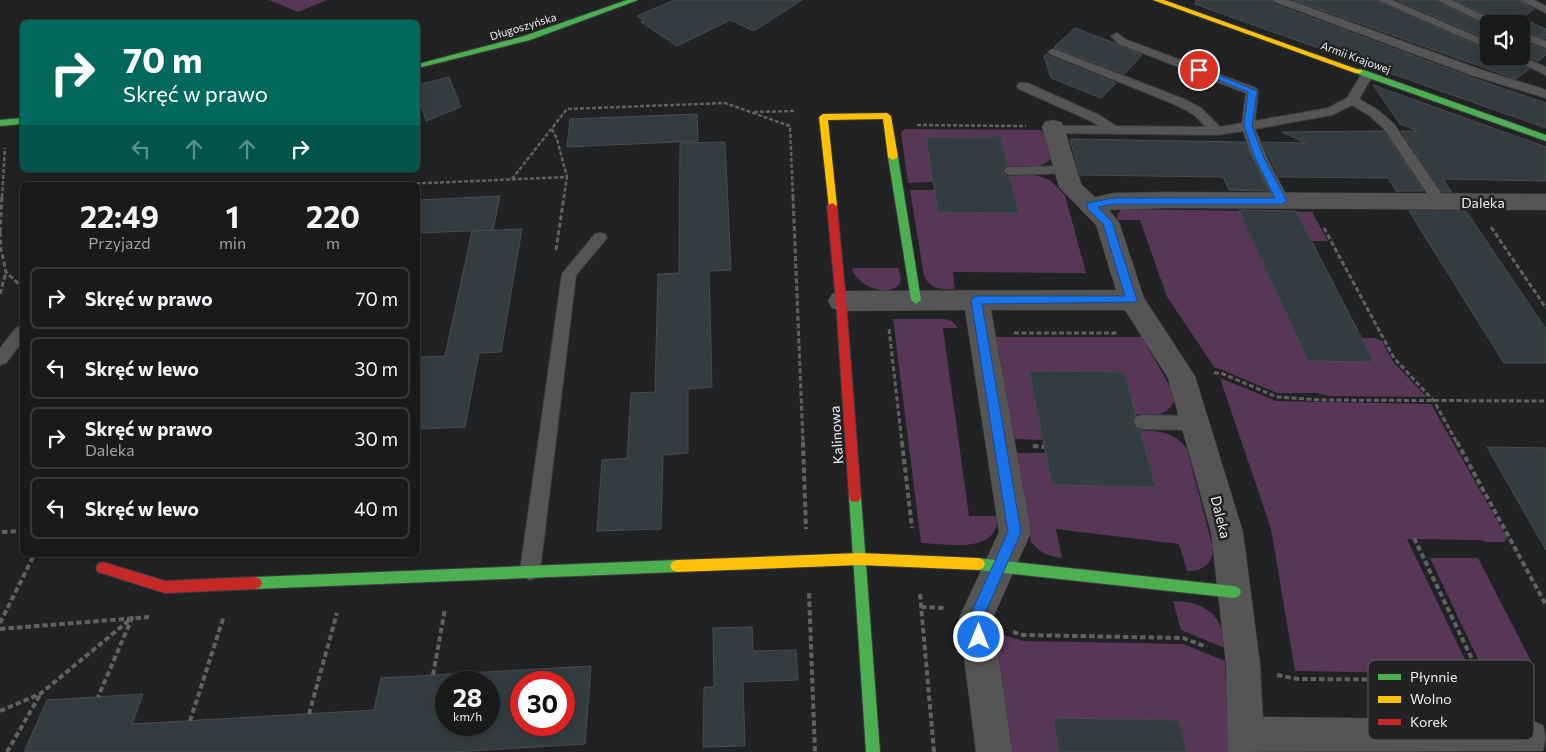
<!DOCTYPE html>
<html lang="pl">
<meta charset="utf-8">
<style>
body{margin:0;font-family:Commissioner,sans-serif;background:#222323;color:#f1f3f6;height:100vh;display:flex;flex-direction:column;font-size:19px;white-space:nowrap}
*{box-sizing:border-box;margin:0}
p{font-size:16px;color:#9fa1a2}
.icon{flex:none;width:28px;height:28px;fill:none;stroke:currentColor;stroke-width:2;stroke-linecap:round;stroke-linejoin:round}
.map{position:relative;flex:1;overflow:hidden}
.details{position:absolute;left:20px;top:182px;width:400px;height:375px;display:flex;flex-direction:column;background:#191a1a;border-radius:8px;box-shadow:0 2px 12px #0003,0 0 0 1px #373839}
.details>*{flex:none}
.guide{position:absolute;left:20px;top:20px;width:400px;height:152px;border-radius:8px;box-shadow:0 2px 12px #0003,0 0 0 1px #373839;background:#00695c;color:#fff;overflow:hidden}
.controls{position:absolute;left:1480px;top:15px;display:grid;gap:10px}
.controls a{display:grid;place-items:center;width:50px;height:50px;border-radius:8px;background:#191a1a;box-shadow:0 2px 12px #0003,0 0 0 1px #373839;font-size:25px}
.speed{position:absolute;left:435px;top:671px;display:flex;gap:10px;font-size:25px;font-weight:700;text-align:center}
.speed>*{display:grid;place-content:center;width:65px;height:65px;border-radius:50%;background:#191a1a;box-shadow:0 2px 12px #0003,0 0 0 1px #373839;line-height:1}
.speed small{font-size:12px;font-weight:400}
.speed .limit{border:8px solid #d22;background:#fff;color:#111}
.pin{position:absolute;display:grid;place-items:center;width:42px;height:42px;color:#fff;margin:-21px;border:2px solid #fff;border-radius:50%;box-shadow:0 1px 5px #0007}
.me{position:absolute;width:55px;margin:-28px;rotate:0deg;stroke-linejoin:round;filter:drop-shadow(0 0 4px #0008)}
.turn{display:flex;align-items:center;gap:18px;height:105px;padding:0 20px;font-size:22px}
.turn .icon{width:65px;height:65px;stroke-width:2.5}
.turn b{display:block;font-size:35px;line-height:42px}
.lanes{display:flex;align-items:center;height:48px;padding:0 20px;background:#0003;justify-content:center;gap:25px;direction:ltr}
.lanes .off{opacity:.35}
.eta{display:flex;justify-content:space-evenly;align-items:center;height:85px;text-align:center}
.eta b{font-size:30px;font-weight:700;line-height:35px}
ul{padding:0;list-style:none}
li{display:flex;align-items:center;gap:15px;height:62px;margin:0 10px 8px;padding:0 10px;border:2px solid #373839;border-radius:8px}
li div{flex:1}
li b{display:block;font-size:19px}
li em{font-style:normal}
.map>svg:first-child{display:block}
.green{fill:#573755}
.building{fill:#333d41;stroke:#4a4b4c;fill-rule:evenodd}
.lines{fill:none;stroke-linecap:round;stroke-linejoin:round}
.lane-casing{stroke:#3c3d3e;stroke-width:2}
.street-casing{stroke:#3c3d3e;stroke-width:1}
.fast-casing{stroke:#3c3d3e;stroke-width:2}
.slow-casing{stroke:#3c3d3e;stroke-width:2}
.jam-casing{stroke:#3c3d3e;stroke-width:2}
.path-far2{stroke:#616162;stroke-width:2.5;stroke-dasharray:4 2;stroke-linecap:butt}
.path-far1{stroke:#616162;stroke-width:3;stroke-dasharray:5 2.5;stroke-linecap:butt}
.path{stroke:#616162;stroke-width:4;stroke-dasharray:5.5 3;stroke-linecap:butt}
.lane{fill:#555556;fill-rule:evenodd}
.street{fill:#555556;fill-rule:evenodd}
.fast{fill:#4caf50;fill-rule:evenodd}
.slow{fill:#ffc107;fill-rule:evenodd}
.jam{fill:#c62828;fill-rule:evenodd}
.route{fill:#1a73e8;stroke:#114b97}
.labels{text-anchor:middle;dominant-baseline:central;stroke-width:5;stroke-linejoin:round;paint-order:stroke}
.far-street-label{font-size:11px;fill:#ebecee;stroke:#202224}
.street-label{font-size:14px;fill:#ebecee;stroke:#202224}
.key{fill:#202224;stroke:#5d5f61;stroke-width:1}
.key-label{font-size:14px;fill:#ebecee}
</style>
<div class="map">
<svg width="1546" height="752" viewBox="0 0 1546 752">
<rect width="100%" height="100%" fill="#212223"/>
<g class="green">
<path d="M269 0H327L298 12Z"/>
<path d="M905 129 1040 130 1045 133 1051 158C1042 171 1021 167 1008 167L1000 137H926L933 182 908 183 901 132Z"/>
<path d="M1032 174 1050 180 1065 195 1086 273 953 272 955 289C942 290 930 289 924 276L910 190H934L938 212 1018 213 1009 175Z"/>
<path d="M1122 209 1312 212 1328 241H1312L1302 223H1244L1308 361 1374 362 1362 338H1376L1382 341 1394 363 1427 397 1329 396 1317 393H1277L1220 369 1215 368 1167 297 1140 220H1118L1117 215Z"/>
<path d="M852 268H898C899 271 901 276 901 279 898 299 857 290 852 268Z"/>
<path d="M893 319H944L952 321 958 328H943L969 516H998C998 555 947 544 921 543Z"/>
<path d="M995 337H1142L1172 390 1174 401C1167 418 1151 415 1135 414L1123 372 1029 371 1043 440 1013 439Z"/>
<path d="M1220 378 1276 401 1431 404 1507 538 1504 542H1487L1480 540 1407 539 1472 674 1295 671 1271 529Z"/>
<path d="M1140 430C1160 431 1175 432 1187 449L1212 544C1215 562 1205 571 1187 571L1179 544 1056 529 1062 558C1048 556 1040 553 1031 542L1015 453H1046L1052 485 1156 487Z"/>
<path d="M1430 558H1478L1531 661H1479Z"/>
<path d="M1173 601C1204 601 1224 615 1225 648L1181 630Z"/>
<path d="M993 632 1024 641 1183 644 1225 661 1229 752H1187L1179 720 1053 718 1059 752H1010Z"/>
</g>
<g class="building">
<path d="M674 0H802L754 31 730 20 677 46 641 22 644 21 637 16Z"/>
<path d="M1196 0H1272L1274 4 1470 77 1546 103V128L1256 26 1195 4Z"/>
<path d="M1294 0H1376L1489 51V56H1504L1529 69 1516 79Z"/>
<path d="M1397 0H1435L1489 27V40Z"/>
<path d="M1455 0H1518L1534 9 1522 18 1546 29V39L1521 29V24H1504Z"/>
<path d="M1075 28 1117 44 1142 55 1124 74 1054 47Z"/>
<path d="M1521 40 1546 50V55L1538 61 1521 54Z"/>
<path d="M1047 54 1049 56 1116 83 1101 98 1051 78 1044 56Z"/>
<path d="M449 77 461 107 426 121 418 95V85Z"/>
<path d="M1373 85 1546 147V181L1443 179 1452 192H1442L1401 131H1418L1400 124Z"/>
<path d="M697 114 698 141 567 147 570 119Z"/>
<path d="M1384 131 1424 191H1396L1388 178 1279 177 1262 142 1306 143 1282 132Z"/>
<path d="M926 137 1001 138 1008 166 1004 167 1002 172 1006 176 1010 177 1019 213 938 212Z"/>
<path d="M1070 139 1245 142 1268 191 1229 190 1223 177 1080 175Z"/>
<path d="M725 142 731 270 709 271 712 387 688 389V453L663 455 661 529 597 531 602 460 627 458 631 393 655 392 658 274 679 273 680 143Z"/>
<path d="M500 196 493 230 418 233V200Z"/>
<path d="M1239 210 1296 211 1374 362 1308 361Z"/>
<path d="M1409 211H1466L1546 329V363H1504Z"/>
<path d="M522 229 501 352 479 353 465 427 418 429V376L422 357 445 356 472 231Z"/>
<path d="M1029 371 1124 372 1136 415 1132 423 1134 428 1140 430 1156 487 1052 485Z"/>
<path d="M1487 447 1546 448V550Z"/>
<path d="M752 627 753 651 796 650 798 680 743 682 745 746 703 747 704 687H714L713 628Z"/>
<path d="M591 666 585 744 454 752H24L47 700 143 694 132 724 374 710 381 678ZM446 682H489V725H446ZM521 682H564V725H521Z"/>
<path d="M1053 718 1179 720 1187 752H1059Z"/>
</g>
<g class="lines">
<defs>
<g id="lane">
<path d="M1274 0H1289L1479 69 1546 90V98L1471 75 1275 2Z"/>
<path d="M1378 0H1392L1489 42V49Z"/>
<path d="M1437 0H1451L1502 24 1489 25Z"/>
<path d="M1520 0H1534L1546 6V13Z"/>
<path d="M1521 31 1546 41V48L1521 38Z"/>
<path d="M1117 33 1127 40 1256 88 1258 91 1255 121 1328 108 1347 98 1363 72H1371L1373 75 1359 99 1378 110 1394 124 1447 202 1445 205H1435L1385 130 1370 116 1352 105 1332 115 1255 129 1267 158 1289 201 1287 204H1277L1275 201 1253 158 1243 131 1217 135 1049 133 1048 130 1049 127 1054 126H1099L1091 121 1019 89 1017 86 1019 83H1027L1099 115 1116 126 1206 127 1193 114 1176 105 1050 54 1048 52 1050 50 1054 49 1184 99 1201 108 1220 127 1242 123 1246 93 1119 44 1111 36Z"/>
<path d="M1506 56H1521L1546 67V75Z"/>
<path d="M1065 166 1070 167 1072 170 1070 173 1011 175 1006 174 1004 171 1006 168 1011 167Z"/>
<path d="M600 233 605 234 607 238 576 275 540 571 537 577 530 580 523 577 520 571 562 274 595 234Z"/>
<path d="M22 326V342L6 363 0 365V348L16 328Z"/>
<path d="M1142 415 1195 416 1201 418 1203 423 1201 428 1195 430 1142 429 1136 427 1134 422 1136 417Z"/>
</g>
<path id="street" d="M1053 120 1061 122 1064 127 1081 184 1095 197 1114 193 1167 192 1546 194V210L1167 208 1109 210 1119 222 1144 298 1195 376 1243 532 1260 664 1263 717 1530 720 1543 725C1546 735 1546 741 1543 751L1228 752 1226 664 1211 532 1168 378 1125 310H991L1031 532 993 618 1012 752H976L959 618 999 532 965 310 841 311 832 308 828 301 832 294 841 291 1116 290 1096 225 1059 187 1042 127 1045 122Z"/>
<g id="fast">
<path d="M627 0H638L530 40 418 68V64L524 36Z"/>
<path d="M1355 69H1361L1546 135V141L1355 73Z"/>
<path d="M22 118V124L0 126V120Z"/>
<path d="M893 154 898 157 921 300 916 304 911 300 888 157Z"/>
<path d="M855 492 859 493 861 497 880 752H866L849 497 851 493Z"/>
<path d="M978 558 1234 586 1239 588 1241 592 1239 596 1234 598 978 570 973 568 971 564 973 560Z"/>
<path d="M677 560 682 562 684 566 682 570 677 572 255 589 250 587 248 583 250 579 255 577Z"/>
</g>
<g id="slow">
<path d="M1153 0H1164L1362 71 1361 73H1355Z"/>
<path d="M887 113 891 116 898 157 893 160 888 157 883 119 828 120 837 206 832 209 829 208 819 117 823 114Z"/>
<path d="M860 553 978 558 983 560 985 564 983 568 978 570 860 565 677 572 672 570 670 566 672 562 677 560Z"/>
</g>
<g id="jam">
<path d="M832 203 837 206 846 301 861 497 859 501 855 502 851 501 849 497 836 301 827 206Z"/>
<path d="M103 562 165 581 255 577 260 579 262 583 260 587 255 589 165 593 98 572 96 568 98 564Z"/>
</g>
</defs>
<use href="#lane" class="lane-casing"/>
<use href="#street" class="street-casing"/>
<use href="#fast" class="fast-casing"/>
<use href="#slow" class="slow-casing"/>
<use href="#jam" class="jam-casing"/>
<g class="path-far2">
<path d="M754 112 795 111"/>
<path d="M917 125 1026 126"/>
<path d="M552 129 557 139 567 177"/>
<path d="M512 179 567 109 725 103 790 126 793 197"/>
<path d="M380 185 567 177 564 197"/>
<path d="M2 197 5 148"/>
</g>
<g class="path-far1">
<path d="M793 196 803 443"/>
<path d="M1491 227 1546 308"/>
<path d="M1324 228 1394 358 1434 401 1457 443"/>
<path d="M0 232 2 196"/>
<path d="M0 232 1 249 6 272 22 287"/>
<path d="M556 250 564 196"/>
<path d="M0 294 6 272"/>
<path d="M889 329 902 443"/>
<path d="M1014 333H1117"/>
<path d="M1214 373H1221L1277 397 1322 400 1546 401"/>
</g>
<g class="path">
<path d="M803 442 806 529"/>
<path d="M902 442 912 528"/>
<path d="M1457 442 1546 605"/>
<path d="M1033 446 1044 447"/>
<path d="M2 532 22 531"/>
<path d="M1414 538 1482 680"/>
<path d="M809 593 815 752"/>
<path d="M920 594 934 752"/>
<path d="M921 607 944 608"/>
<path d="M0 623 34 555"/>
<path d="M0 629 149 617"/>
<path d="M1013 632 1023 635 1183 638 1207 647"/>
<path d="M433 675 445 609"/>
<path d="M1277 675 1298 679 1482 680 1502 701"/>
<path d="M0 711 40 694 132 618 98 697"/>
<path d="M309 714 337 613"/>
<path d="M190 721 224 616"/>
<path d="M7 752 40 695"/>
</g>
<use href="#lane" class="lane"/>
<use href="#street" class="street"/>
<use href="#fast" class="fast"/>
<use href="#slow" class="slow"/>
<use href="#jam" class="jam"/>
</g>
<path class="route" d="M1199 67 1257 91 1252 126 1264 158 1287 201 1282 204H1114L1098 207 1112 222 1137 300 1135 302 982 304 1021 532 983 618 986 637 984 642 979 644 974 642 969 618 1008 532 971 300 976 296H1125L1103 224 1087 208V203L1114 198H1275L1255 158 1244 126 1248 92 1196 71 1195 70Z"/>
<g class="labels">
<g class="far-street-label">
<text transform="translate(523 26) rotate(-17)">Długoszyńska</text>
<text transform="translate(1356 57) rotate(20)">Armii Krajowej</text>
</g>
<g class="street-label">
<text x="1483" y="202">Daleka</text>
<text transform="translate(836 435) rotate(-94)">Kalinowa</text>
<text transform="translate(1221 517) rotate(76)">Daleka</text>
</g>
</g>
<rect x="1368" y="660" width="166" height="80" rx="8" class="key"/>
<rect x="1378" y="674" width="23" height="6" fill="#4caf50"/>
<rect x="1378" y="696" width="23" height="7" fill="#ffc107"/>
<rect x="1378" y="719" width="23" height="6" fill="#c62828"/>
<g class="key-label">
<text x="1410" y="682">Płynnie</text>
<text x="1410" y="704">Wolno</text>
<text x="1410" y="727">Korek</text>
</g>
</svg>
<div class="controls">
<a><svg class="icon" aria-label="sound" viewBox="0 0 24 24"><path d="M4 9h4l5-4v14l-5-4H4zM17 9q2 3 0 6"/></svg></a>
</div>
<div class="speed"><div>28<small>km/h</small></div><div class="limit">30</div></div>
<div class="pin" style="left:1199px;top:70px;background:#d93025"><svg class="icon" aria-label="arrive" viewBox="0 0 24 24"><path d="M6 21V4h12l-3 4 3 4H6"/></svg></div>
<svg class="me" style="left:979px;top:637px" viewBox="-20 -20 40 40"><circle r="17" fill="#1a73e8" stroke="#fff" stroke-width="3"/><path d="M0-11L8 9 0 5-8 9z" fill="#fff"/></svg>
<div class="guide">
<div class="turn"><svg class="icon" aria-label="right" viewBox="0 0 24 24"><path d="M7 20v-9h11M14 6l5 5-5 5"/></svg><div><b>70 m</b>Skręć w prawo</div></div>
<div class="lanes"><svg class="icon off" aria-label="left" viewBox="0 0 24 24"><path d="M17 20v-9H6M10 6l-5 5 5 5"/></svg><svg class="icon off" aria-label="ahead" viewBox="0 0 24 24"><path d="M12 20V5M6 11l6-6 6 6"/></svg><svg class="icon off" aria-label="ahead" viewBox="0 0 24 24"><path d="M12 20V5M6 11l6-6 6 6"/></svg><svg class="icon" aria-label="right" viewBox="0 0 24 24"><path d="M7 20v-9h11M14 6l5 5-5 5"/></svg></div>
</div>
<section class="details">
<div class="eta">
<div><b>22:49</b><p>Przyjazd</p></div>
<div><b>1</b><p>min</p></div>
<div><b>220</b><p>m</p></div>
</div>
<ul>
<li><svg class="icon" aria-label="right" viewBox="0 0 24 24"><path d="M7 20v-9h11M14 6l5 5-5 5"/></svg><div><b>Skręć w prawo</b></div><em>70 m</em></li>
<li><svg class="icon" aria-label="left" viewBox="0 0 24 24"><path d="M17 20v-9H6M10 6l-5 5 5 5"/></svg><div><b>Skręć w lewo</b></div><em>30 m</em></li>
<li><svg class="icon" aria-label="right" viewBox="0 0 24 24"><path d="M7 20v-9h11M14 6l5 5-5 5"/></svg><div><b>Skręć w prawo</b><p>Daleka</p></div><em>30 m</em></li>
<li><svg class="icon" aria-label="left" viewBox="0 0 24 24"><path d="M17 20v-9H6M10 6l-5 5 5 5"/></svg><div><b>Skręć w lewo</b></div><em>40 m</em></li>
</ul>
</section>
</div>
